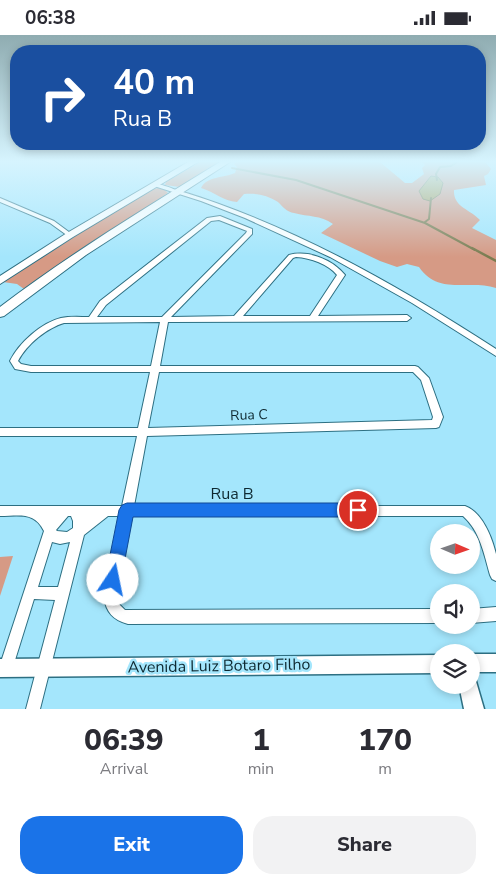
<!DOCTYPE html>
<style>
body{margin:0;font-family:"Nunito Sans",sans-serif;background:#f2f2f3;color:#2b2b33;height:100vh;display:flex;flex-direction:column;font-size:19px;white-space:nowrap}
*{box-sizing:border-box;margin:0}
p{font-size:16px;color:#7c7c81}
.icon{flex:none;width:28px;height:28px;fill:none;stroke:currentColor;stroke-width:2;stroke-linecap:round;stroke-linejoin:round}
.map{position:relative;height:674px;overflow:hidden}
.drawer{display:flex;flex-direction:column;background:#fff;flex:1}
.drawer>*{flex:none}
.top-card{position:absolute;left:10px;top:10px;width:476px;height:105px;border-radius:20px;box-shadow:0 2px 8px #0003;background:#1a4fa0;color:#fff;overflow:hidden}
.needle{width:32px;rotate:92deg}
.tools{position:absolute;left:430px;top:489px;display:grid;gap:10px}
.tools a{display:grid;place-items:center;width:50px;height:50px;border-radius:50%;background:#fff;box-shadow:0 2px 8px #0003;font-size:25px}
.pin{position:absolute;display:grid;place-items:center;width:42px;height:42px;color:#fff;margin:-21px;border:2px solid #fff;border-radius:50%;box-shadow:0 1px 5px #0007}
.me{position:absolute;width:55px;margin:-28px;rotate:11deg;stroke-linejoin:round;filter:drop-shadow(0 0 4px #0008)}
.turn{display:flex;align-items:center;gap:18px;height:105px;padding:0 20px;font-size:22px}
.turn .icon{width:65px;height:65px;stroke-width:2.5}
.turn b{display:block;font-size:35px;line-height:42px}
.eta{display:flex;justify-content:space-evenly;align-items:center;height:85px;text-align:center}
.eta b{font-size:30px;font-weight:800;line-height:35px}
.button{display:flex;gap:10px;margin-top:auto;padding:10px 20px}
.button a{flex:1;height:58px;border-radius:20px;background:#1a73e8;color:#fff;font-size:20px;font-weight:800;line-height:58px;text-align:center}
.button a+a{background:#f2f2f3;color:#2b2b33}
.status{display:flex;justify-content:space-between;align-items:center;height:35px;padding:0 25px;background:#fff;direction:ltr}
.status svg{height:14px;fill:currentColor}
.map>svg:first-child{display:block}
.green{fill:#d69a85}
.water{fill:#aa9f5e;stroke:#7b7c50}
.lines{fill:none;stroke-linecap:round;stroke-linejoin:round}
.stream-far1{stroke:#7b7c50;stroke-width:2}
.stream{stroke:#7b7c50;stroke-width:2.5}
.minor-casing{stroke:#2d6f82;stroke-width:2}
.tertiary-casing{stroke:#2d6f82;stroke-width:3}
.secondary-casing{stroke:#2d6f82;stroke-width:2}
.minor{fill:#fff;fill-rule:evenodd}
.tertiary{fill:#fff;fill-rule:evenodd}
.secondary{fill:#fff;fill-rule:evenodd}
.route{fill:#1a73e8;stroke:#114b97}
.labels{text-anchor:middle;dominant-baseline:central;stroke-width:5;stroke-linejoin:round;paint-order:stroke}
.street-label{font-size:14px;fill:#0e2931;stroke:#a4e6fc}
.near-street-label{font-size:16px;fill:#0e2931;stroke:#a4e6fc}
</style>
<div class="status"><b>06:38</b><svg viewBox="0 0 49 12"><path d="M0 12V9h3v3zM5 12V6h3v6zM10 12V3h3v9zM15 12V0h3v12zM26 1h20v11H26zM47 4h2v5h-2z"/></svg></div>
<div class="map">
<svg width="496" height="674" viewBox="0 0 496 674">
<rect width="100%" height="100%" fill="#a4e6fc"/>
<g class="green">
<path d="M200 127H221L180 152 165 150 166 147Z"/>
<path d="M236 127H380L405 148H412L424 139 422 133 425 130 422 127H485L491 134 488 139 484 141 486 150 454 155C453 172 470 174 480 185L472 193 496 205V253C469 244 439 261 419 232L407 229 397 232 380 226 321 198 333 189C320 180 309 182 294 178 287 177 283 172 278 167 267 160 257 158 244 159L237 167C223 166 215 157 201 153 207 141 224 143 235 138L237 132 234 129Z"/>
<path d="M158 153 164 154 168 158 24 254 17 249 3 247 68 204 153 154Z"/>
<path d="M13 521 0 561V522Z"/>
</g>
<path class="water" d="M431 141 438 142 443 148 440 159 430 166 423 164 419 156Z"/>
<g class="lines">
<g class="stream-far1">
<path d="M232 133 296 145 425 188 475 215"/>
<path d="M437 145 436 139 440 132 451 131 457 127"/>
<path d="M425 187 429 184 431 163"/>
</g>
<path class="stream" d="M472 213 496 226"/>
<defs>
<g id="minor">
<path d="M154 149C161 149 169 152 176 155 191 159 205 164 219 169 318 205 408 257 496 314V321L412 268 330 222 245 183 201 166 154 151Z"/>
<path d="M0 163 54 186 73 200 68 201 50 188 0 167Z"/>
<path d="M220 181 252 194V199L171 282 234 281 289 220C308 215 332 224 345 240L318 281 407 280 411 283 407 286 168 287 160 331H415L418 332 429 343 443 382 439 392 436 393 147 401 134 471H465C482 477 492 502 496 519 496 527 496 537 496 546L492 544 490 540C484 519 480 496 463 481H132L116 562 118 568 125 575 439 574V588L128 589C113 585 106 577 104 562L120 481H108L84 500 40 674H26L55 565 34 564 11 638 6 640 1 638 0 630 44 496C34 476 19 481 0 481V471H122L137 401H0V393H138L150 337H31L15 334 10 326C19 308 41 288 61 283 70 281 80 282 89 282L100 266 207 183ZM219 185 247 196 246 198 162 282H97L106 270 211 186ZM296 222C311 223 328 229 337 240L310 281H243L293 223ZM160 287 151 331H31L21 329 18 326C27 309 47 293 64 288ZM159 337H413L421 345 433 382 432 385 148 393ZM68 481H71L73 486V493L67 497 57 496 56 495ZM52 507 60 509 70 507 58 552H38Z"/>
<path d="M496 572V586L471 588V574Z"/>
</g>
<g id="tertiary">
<rect x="471" y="619" width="25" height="18"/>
<path d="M439 620V638L0 642V624Z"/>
<path d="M471 642 475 643 484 674H464L459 650H471Z"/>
</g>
<g id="secondary">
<path d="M188 127H198L73 202 0 249V241L67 198Z"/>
<path d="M220 127H230L86 220 4 281 0 282V272C70 219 145 173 220 127Z"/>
</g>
</defs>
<use href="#minor" class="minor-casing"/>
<use href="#tertiary" class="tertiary-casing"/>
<use href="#secondary" class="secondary-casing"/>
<use href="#minor" class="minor"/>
<use href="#tertiary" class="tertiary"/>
<use href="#secondary" class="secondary"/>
</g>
<linearGradient id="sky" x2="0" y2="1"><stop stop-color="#8facb1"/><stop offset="0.57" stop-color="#d6f4fe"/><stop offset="1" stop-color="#d6f4fe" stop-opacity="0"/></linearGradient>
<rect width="496" height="222" fill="url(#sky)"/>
<path class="route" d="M127 468H358L363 470 365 475 363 480 358 482H133L121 545 119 550 113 553 107 550 105 545 119 475 122 470Z"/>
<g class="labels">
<g class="street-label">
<text transform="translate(249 380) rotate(-2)">Rua C</text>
</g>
<g class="near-street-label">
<text x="232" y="459">Rua B</text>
<text transform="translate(219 631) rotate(-1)">Avenida Luiz Botaro Filho</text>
</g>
</g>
</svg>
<div class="tools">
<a><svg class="needle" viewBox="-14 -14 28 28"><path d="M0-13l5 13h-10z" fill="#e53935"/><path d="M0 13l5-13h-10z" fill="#7c7c81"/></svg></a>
<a><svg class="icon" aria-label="sound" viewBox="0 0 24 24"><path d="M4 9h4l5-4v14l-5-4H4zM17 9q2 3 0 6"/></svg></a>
<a><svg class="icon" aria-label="layers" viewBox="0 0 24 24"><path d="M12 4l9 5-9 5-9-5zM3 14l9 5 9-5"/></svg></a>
</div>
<div class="pin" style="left:358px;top:475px;background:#d93025"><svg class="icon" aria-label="arrive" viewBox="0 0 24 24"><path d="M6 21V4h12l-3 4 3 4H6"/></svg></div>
<svg class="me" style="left:113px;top:545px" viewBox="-20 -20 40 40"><circle r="19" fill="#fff"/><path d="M0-13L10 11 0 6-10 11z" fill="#1a73e8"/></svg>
<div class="top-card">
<div class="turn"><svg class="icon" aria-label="right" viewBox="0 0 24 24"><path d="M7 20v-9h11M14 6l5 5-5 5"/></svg><div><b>40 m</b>Rua B</div></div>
</div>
</div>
<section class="drawer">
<div class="eta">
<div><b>06:39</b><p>Arrival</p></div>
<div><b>1</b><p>min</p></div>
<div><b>170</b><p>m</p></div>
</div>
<div class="button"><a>Exit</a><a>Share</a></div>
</section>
